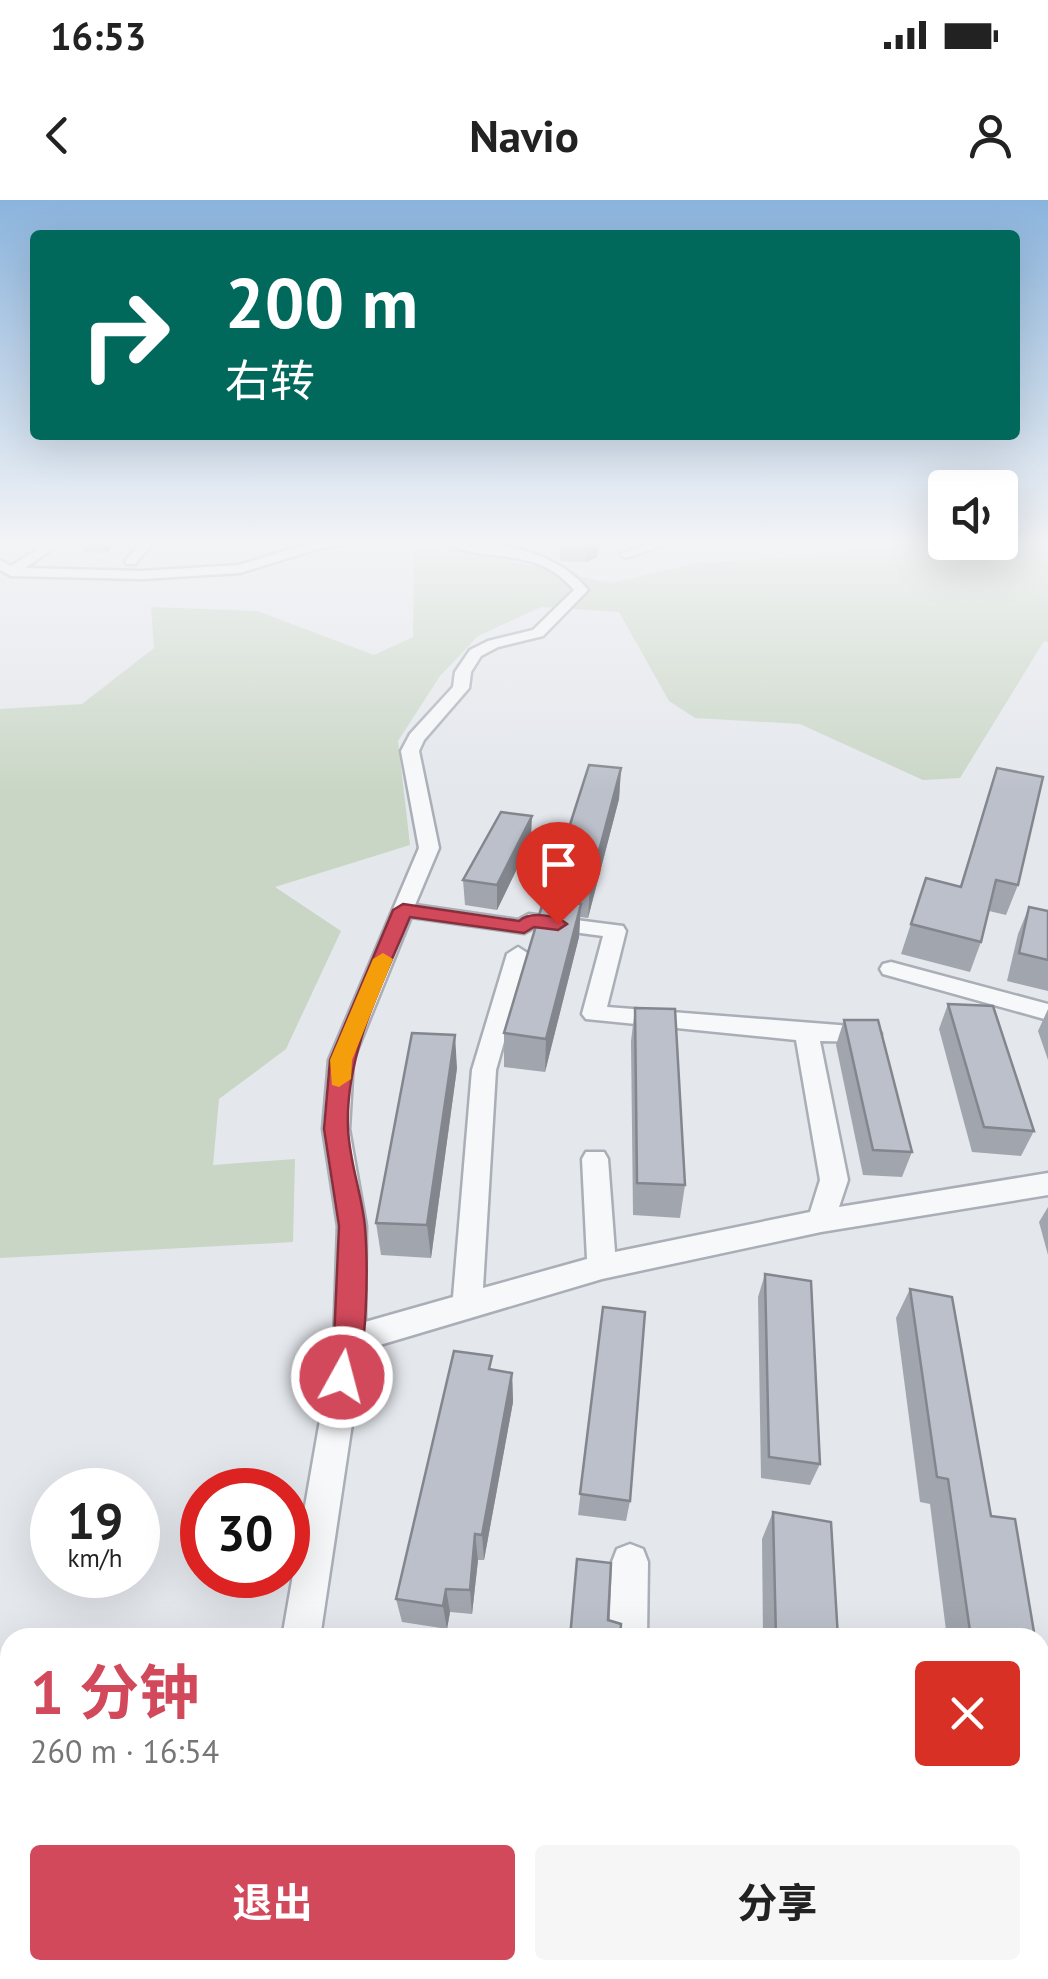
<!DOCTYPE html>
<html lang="zh">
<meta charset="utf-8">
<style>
body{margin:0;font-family:"PT Sans","Noto Sans SC",sans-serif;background:#f6f6f6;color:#222;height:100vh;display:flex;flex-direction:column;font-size:38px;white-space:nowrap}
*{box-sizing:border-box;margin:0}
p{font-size:32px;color:#767676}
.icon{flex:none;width:55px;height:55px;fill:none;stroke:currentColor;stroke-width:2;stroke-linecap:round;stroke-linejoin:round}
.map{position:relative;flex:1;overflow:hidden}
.side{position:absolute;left:0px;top:1428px;width:1050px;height:352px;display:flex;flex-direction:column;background:#fff;border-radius:30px 30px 0 0;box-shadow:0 10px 40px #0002}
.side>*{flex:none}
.guide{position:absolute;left:30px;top:30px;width:990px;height:210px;border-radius:10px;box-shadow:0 10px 40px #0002;background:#00695c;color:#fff;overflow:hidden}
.fabs{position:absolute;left:928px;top:270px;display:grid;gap:20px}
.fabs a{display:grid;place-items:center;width:90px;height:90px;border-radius:10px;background:#fff;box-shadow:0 10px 40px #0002;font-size:50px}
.speed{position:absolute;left:30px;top:1268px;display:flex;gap:20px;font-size:50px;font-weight:700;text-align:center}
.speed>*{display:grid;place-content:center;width:130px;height:130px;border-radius:50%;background:#fff;box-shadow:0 10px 40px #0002;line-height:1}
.speed small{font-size:25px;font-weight:400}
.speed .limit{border:15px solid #d22;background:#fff;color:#111}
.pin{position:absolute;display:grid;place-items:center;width:85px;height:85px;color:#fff;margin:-102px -42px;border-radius:50% 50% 50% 0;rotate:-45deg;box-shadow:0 0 10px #0007}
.pin .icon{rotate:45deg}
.me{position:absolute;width:110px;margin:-55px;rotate:7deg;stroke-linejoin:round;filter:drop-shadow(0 0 8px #0008)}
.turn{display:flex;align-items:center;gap:35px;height:210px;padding:0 30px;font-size:45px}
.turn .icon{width:130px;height:130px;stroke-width:2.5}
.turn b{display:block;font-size:70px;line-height:85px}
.round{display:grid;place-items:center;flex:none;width:105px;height:105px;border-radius:10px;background:#f6f6f6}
.overview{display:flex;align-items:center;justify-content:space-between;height:170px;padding:0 30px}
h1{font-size:60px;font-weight:700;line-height:75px;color:#d1495b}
.cta{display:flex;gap:20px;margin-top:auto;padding:20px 30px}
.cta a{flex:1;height:115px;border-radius:10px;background:#d1495b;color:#fff;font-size:40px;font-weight:700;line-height:115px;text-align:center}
.cta a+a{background:#f6f6f6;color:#222}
.status{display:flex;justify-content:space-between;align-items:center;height:70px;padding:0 50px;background:#fff;direction:ltr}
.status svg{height:28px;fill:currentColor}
header{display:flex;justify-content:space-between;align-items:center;height:130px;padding:0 30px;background:#fff;font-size:45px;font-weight:700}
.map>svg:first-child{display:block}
.green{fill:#c9d6c5}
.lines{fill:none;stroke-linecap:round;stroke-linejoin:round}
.minor-casing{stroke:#a9aeb7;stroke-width:5}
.minor{fill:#f7f8fa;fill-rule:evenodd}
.wall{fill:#a1a5ae}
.shaded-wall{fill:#83868d}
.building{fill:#bbc0ca;stroke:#83868d;stroke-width:2.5}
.route{fill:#d1495b;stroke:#882f3b;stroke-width:2.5}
.slow{fill:#f59e0b}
</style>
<div class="status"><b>16:53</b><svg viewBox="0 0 49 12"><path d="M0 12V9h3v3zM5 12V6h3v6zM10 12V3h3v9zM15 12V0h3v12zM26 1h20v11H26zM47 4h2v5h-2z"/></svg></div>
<header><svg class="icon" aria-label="back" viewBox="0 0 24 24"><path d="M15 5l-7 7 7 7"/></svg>Navio<svg class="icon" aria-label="person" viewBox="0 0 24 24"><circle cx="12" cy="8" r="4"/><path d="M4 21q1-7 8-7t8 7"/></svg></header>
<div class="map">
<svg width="1048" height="1779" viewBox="0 0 1048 1779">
<rect width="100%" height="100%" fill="#e4e7ec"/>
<path class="green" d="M888 342H1048V442L1044 441 960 578 923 580 800 524 695 518 669 501 619 412 541 407 478 436 440 476 398 541 410 645 275 687 341 731 286 849 219 899 213 965 295 959 293 1042 0 1058V509L82 504 154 448 151 407 257 411 374 455 413 437 414 347 465 351 610 383 698 363 813 356Z"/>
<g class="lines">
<defs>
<g id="minor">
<path d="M49 342H63L25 368 142 371 239 365 314 342H369L320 348 240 373 142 379 11 376 0 370V360L11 366Z"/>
<path d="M142 342H154L135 364H127L125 361Z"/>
<path d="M443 342C491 339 556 350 588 390L543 436 498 447 481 456 471 472 469 488 424 540 419 551 439 648 415 705 518 720 529 714 623 726 626 731 607 807 877 828 881 834 869 842 820 841 848 980 839 1007 1048 973V995L821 1032 602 1079 363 1150 320 1438H282L334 1140 338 1026 323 929 329 860 419 648 401 551 410 534 453 487 455 472 470 450 488 441 533 430 574 390C535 343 483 365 443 342ZM411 717 524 733 535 727 603 736 582 814 586 819 796 840 820 980 810 1012 615 1052 608 959 604 952H586L582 959 587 1059 483 1088 496 870 529 754 518 747 507 754 472 870 453 1097 365 1122 366 1026 349 929 353 860Z"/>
<path d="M655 342H673L626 358 620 354Z"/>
<path d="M891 762 1048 804V820L883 774 880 769 883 764Z"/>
<path d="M630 1344 643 1349 648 1362 647 1438H609L612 1362 617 1349Z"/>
<path d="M224 1770H270L269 1779H223Z"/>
<path d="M657 1770H703L706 1779H660Z"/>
</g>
</defs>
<use href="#minor" class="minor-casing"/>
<use href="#minor" class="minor"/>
</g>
<g class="wall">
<path d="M82 342H118L107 353 85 352Z"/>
<path d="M560 342H600L597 357 587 362 560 361Z"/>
<path d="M621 568 619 599 588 718 580 717 579 737 545 872 504 867V833L552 700V681Z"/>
<path d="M997 568 1018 685 1006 715 989 711 981 742 970 772 901 754 926 678 960 686Z"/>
<path d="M531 640 497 710 465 705 463 680Z"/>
<path d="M1029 707 1048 711V791L1007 781 1018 734Z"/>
<path d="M948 804 1034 931 1021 956 972 952 939 829Z"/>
<path d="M635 808 685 985 680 1018 633 1015 631 841Z"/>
<path d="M1048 809V860L1038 831Z"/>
<path d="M844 820 912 952 902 977 863 975 836 845Z"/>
<path d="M457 868 431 1058 381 1055 376 1023Z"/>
<path d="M1048 1007V1055L1039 1022Z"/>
<path d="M765 1074 820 1264 810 1285 761 1278 758 1097Z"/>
<path d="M910 1089 991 1316 1035 1438H947L930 1304 920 1302 896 1118Z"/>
<path d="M603 1107 630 1301 626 1321 578 1315Z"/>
<path d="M492 1170 512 1173 513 1202 484 1360H478L472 1414 450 1412 447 1429 402 1422 396 1399Z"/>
<path d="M773 1312 838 1438H763L762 1339Z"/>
<path d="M1040 1466 1048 1512V1643L1041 1646Z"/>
</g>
<g class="shaded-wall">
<path d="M104 342H118L107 353Z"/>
<path d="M599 342H600L597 357 587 362V349Z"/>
<path d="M621 568 619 599 588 718 590 685Z"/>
<path d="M532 616 531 640 497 710V685Z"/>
<path d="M581 704 579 737 545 872 546 839Z"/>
<path d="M455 835 457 868 431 1058 427 1025Z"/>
<path d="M512 1173 513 1202 484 1360 482 1335Z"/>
<path d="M475 1334 478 1360 472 1414 470 1390Z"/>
<path d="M446 1389 450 1412 447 1429 443 1406Z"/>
</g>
<g class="building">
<path d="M560 342H599L598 344 587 349 560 348Z"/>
<path d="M589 565 621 568 590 685 552 681Z"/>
<path d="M997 568 1043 577 1018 685 996 680 981 742 911 724 926 678 961 687Z"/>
<path d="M501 612 532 616 497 685 463 680Z"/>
<path d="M544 699 581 704 546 839 504 833Z"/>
<path d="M1029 707 1048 711V760L1019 753Z"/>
<path d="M948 804 993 806 1034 931 984 927Z"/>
<path d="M635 808 675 809 685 985 637 983Z"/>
<path d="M844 820H878L912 952 873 950Z"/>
<path d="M412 833 455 835 427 1025 376 1023Z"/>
<path d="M765 1074 811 1081 820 1264 769 1257Z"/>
<path d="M910 1089 952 1097 991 1316 1015 1319 1035 1438H971L948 1279 937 1277Z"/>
<path d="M603 1107 645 1112 630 1301 580 1294Z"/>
<path d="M454 1151 492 1156 489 1169 512 1173 482 1335 475 1334 470 1390 446 1389 443 1406 396 1399Z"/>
<path d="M773 1312 831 1322 838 1438H776Z"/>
<path d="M577 1359 611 1363 608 1420 621 1424 620 1438H570Z"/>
<path d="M1040 1466 1048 1512V1628L1040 1627Z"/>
</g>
<linearGradient id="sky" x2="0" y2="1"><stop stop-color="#8bb4dd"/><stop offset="0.58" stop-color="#f3f4f6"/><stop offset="1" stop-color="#f3f4f6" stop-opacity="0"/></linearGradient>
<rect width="1048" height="591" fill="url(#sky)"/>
<path class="route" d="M403 704 519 721C530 711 557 715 567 724L558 730 534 727 524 733 410 717C382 785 345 853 348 928 349 961 362 994 365 1027 368 1064 368 1154 353 1187L342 1190 332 1187 328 1177 334 1140 339 1026 324 929 330 860 393 710Z"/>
<path class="slow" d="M383 753 393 759 352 860 351 879 339 887 332 885 330 860 373 759Z"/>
</svg>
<div class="fabs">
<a><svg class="icon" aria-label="sound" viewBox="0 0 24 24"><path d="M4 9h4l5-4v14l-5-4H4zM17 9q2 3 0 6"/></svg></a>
</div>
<div class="speed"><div>19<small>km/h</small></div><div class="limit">30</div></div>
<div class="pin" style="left:558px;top:724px;background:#d93025"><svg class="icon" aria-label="arrive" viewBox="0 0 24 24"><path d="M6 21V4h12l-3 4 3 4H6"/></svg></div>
<svg class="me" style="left:342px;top:1177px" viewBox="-20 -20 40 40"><circle r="17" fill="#d1495b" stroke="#fff" stroke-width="3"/><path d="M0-11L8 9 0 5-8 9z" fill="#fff"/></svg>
<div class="guide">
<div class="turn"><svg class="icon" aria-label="right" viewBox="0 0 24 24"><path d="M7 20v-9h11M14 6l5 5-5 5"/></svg><div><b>200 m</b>右转</div></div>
</div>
<section class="side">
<div class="overview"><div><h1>1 分钟</h1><p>260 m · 16:54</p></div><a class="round" style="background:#d93025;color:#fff"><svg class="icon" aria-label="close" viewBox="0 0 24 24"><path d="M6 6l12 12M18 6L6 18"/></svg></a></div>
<div class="cta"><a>退出</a><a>分享</a></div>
</section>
</div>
